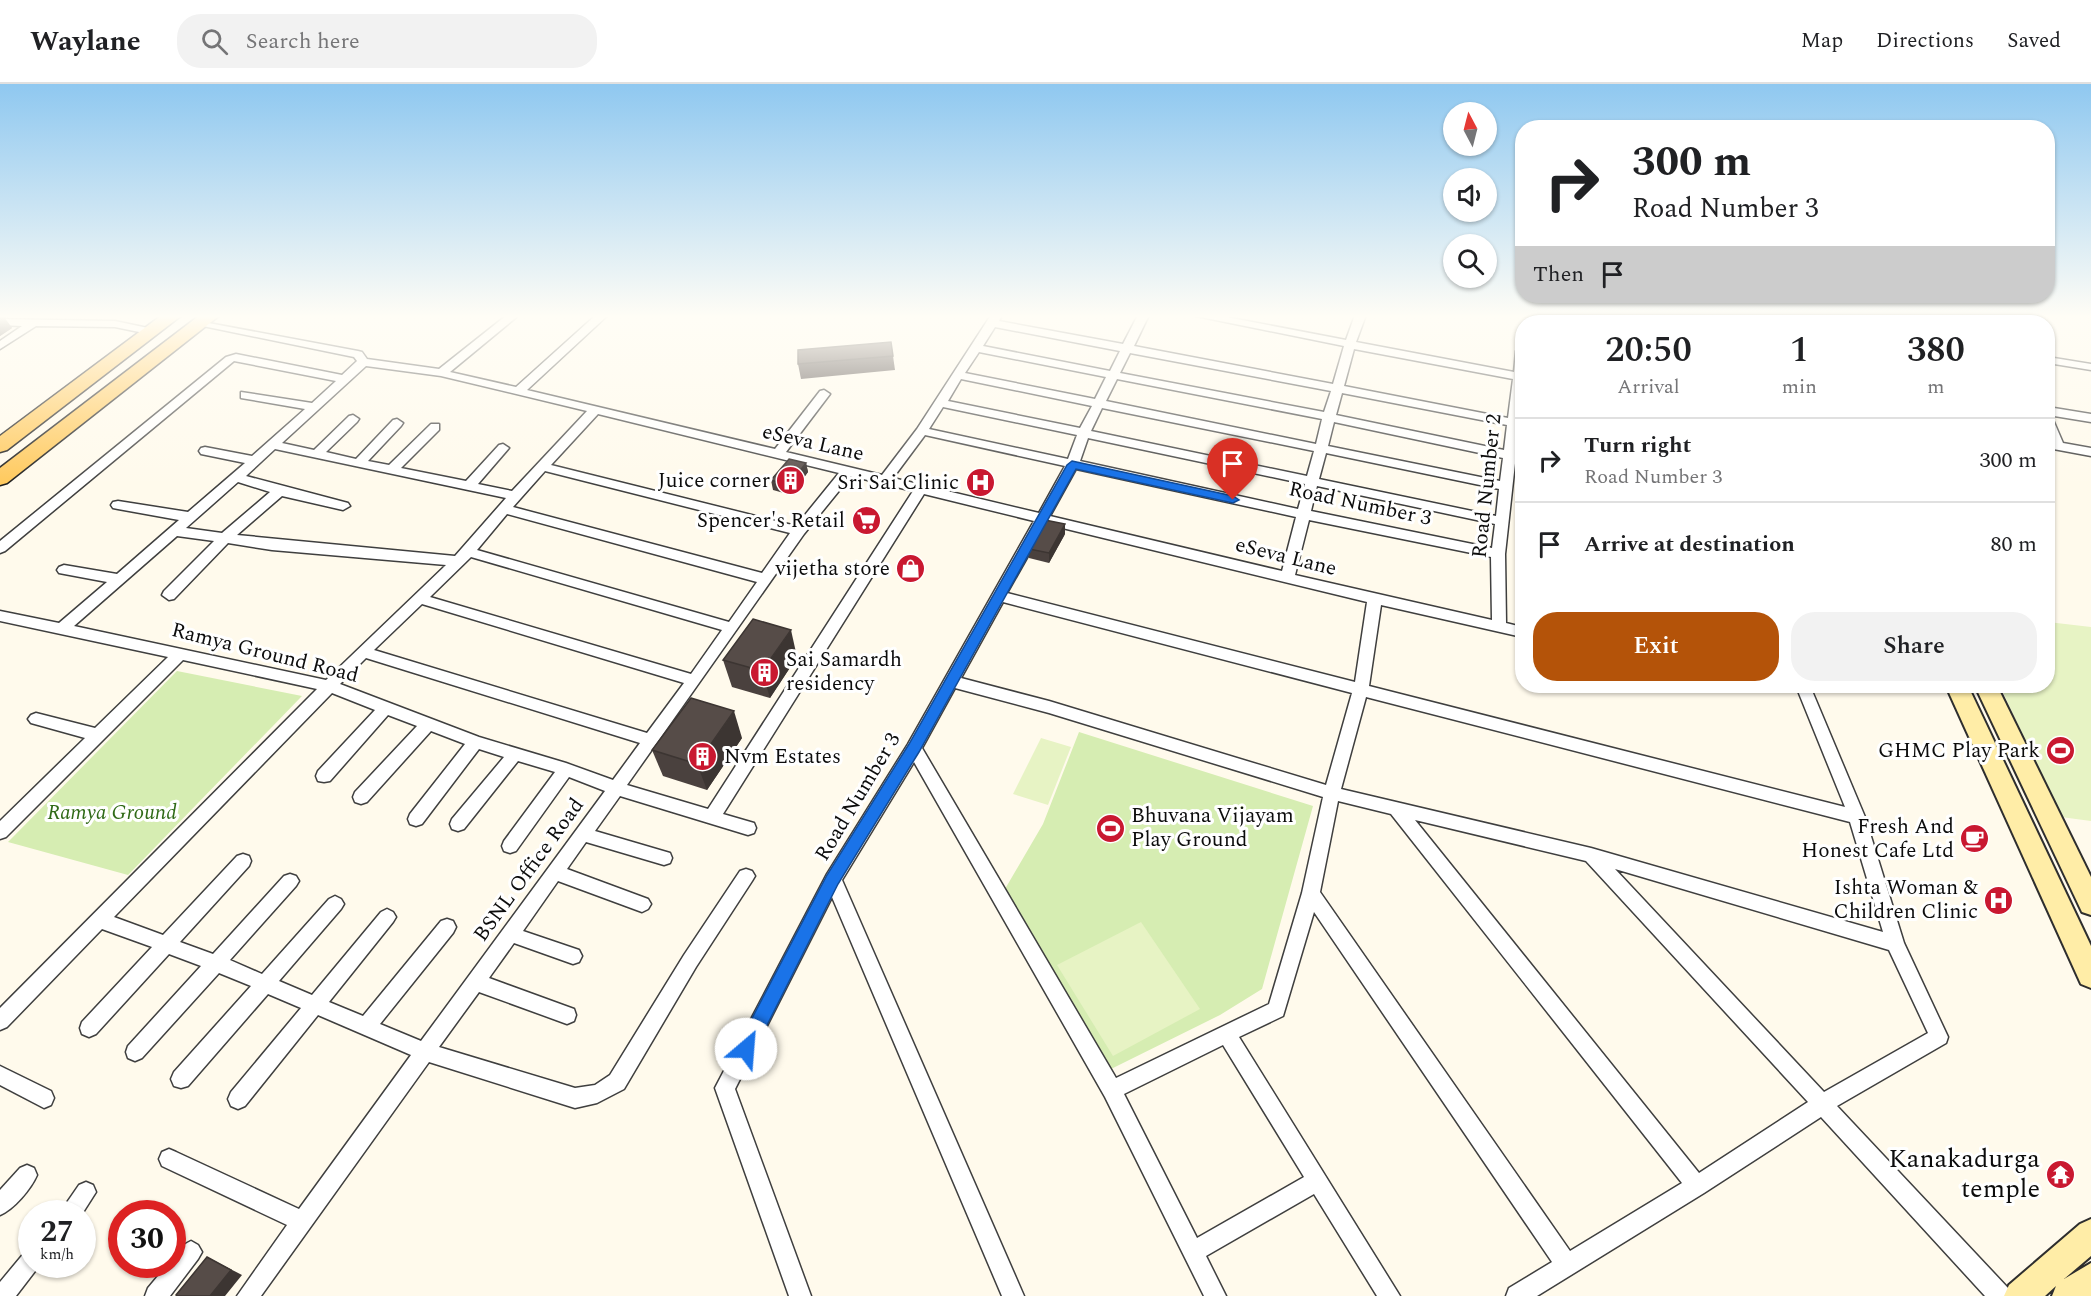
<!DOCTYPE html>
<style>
body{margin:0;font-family:Spectral,serif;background:#f2f2f2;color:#202124;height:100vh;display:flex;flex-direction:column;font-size:22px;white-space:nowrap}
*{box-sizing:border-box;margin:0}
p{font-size:20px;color:#757577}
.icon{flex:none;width:33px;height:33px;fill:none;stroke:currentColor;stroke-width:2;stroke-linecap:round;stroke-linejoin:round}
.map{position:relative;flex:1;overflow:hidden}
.sheet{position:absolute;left:1515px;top:231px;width:540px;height:378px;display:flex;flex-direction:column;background:#fff;border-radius:24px;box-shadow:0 2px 4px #0004}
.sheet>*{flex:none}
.guide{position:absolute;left:1515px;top:36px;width:540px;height:183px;border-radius:24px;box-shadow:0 2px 4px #0004;background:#fff;color:#202124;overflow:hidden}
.needle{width:39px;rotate:353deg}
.tools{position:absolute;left:1443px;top:18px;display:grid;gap:12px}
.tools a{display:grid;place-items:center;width:54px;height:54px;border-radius:50%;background:#fff;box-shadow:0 2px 4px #0004;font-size:30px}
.speed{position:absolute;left:18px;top:1116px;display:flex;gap:12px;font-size:30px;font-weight:700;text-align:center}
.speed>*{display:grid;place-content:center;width:78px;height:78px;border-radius:50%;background:#fff;box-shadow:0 2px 4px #0004;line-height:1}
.speed small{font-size:15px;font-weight:400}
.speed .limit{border:9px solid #d22;background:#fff;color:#111}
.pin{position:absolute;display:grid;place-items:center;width:51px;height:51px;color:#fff;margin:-62px -26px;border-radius:50% 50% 50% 0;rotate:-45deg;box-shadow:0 0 6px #0007}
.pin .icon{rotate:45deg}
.me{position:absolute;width:66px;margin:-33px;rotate:27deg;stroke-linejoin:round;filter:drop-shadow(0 0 4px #0008)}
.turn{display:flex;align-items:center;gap:21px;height:126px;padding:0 18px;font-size:27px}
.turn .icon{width:78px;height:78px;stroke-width:2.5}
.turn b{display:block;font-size:42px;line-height:51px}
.then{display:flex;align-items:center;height:57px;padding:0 18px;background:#0003;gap:12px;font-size:22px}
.eta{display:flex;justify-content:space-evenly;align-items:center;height:102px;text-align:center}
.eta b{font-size:36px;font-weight:600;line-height:42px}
.cta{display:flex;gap:12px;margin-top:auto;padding:12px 18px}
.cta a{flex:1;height:69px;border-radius:24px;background:#b45309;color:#fff;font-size:24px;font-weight:600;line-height:69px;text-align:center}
.cta a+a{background:#f2f2f2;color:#202124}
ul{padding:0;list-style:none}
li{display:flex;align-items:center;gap:18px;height:84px;padding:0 18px;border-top:2px solid #e0e0e0}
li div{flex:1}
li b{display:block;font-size:22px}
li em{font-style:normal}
header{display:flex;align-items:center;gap:36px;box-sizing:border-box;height:84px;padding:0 30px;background:#fff;border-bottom:2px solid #e0e0e0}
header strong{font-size:28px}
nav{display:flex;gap:33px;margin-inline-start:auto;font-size:21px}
.search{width:420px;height:54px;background:#f2f2f2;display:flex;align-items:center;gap:15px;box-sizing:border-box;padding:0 21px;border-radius:24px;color:#757577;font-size:22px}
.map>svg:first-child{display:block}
.green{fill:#d6edb2}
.pitch{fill:#e7f3c4}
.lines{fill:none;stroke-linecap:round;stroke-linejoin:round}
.minor-casing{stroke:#3f3f3f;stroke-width:3}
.secondary-casing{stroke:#2e2e2e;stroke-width:4}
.primary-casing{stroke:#1d1d1d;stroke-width:3}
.minor{fill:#fff;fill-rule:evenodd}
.secondary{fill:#ffeda7;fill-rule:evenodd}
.primary{fill:#ffc95c;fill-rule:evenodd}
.wall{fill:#4a413e}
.shaded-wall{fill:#3c3532}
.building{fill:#564c48;stroke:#3c3532;stroke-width:1.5}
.route{fill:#1a73e8;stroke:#114b97;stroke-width:1.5}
.labels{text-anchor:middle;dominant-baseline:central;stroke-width:6;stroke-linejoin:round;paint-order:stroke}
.street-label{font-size:21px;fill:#0c0c0c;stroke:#fff}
.poi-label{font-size:21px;fill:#0c0c0c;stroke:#fff;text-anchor:end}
.park-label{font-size:21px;font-style:italic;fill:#306a17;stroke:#fff}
.near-poi-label{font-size:26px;fill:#0c0c0c;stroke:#fff;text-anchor:end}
</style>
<header>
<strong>Waylane</strong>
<div class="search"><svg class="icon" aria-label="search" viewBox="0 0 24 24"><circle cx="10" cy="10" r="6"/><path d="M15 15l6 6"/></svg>Search here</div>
<nav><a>Map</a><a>Directions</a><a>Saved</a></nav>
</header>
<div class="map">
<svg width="2091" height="1212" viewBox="0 0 2091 1212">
<rect width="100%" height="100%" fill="#fffaec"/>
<g class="green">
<path d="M1893 231 1934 238H1844L1828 236 1827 231Z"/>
<path d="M177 587 302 612 128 791 8 758Z"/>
<path d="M1079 648 1313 722 1262 905 1220 931 1111 985 1005 805 1043 740Z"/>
</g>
<g class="pitch">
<path d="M2048 538 2091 543V737L2061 733 2000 602H2048Z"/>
<path d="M1041 654 1071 663 1048 721 1013 710Z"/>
<path d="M1141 838 1200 925 1113 972 1057 881Z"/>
</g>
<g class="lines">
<defs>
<g id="minor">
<path d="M507 231H519L450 288 516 303 596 231H608L527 306 775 365 820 307 824 306 830 310 786 368 882 391 917 345 991 231H1002L999 237 1123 260 1138 231H1149L1134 262 1333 300 1344 262 1191 231H1216L1346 256 1355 231H1366L1356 258 1514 288 1516 267 1522 264 1520 336H1522V344L1519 343 1505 470 1506 539 1522 543V553L1381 521 1369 602 1845 723 1796 602H1810L1865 733 1904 859 1948 953 1946 959 1837 1022 2008 1204 2011 1212H1985L1821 1033 1704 1109 1537 1212H1506L1509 1204 1552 1178 1314 828 1283 932 1239 953 1400 1212H1377L1314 1110 1206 1172 1226 1212H1204L1105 1013 914 678 842 796 1024 1212H1002L832 813 735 1005 811 1212H789L715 1004 827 790 908 660 1034 437 924 410 723 730 754 739 756 744 754 749 748 751 620 712 595 747 670 769 672 774 670 779 664 781 586 758 567 785 648 815 651 820 648 825 642 828 558 797 523 847 579 866 582 872 579 878 573 880 514 859 489 894 574 925 576 931 574 937 567 940 479 908 439 963 575 1004 595 1001 610 991 684 871 740 787 746 785 752 787 755 792 752 797 696 883 624 1005 597 1019 575 1024 429 978 261 1212H237L287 1141 162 1082 159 1075 162 1068 169 1065 176 1068 299 1125 411 971 318 931 245 1022 238 1025 231 1022 228 1015 231 1008 301 924 268 910 188 1002 181 1004 174 1002 171 995 174 988 251 902 219 889 142 974 135 977 128 974 126 968 128 962 201 882 169 870 96 950 89 953 82 950 80 944 82 938 152 863 102 845 7 943 0 946V924L317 605 183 576 6 753 0 755V737L85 654 31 639 28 635 31 631 36 629 95 644 168 573 0 537V527L59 539 107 498 59 489 57 486 59 483 64 481 117 490 179 436 118 425 113 424 111 421 113 418 118 417 188 428 245 379 201 370 199 367 201 364 205 363 252 372 305 325 241 314V308L312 319 336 297 234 277 5 467 0 469V457L226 273 236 270 342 291 357 277 354 273 198 241V237L358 267 362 268 367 275 439 285ZM995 243 1120 267 1110 287 983 262ZM1354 265 1513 295 1508 334 1344 302ZM979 268 1106 293 1095 315 965 289ZM1130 269 1331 307 1324 328 1120 289ZM366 282 441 292 587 327 512 407 478 400 509 364 503 360 499 361 466 397 401 384 439 346V340H431L389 381 368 377 401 342 403 339 397 335 393 336 356 375 326 368 357 338 359 335 353 331 349 332 314 366 282 359ZM961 295 1092 322 1080 344 948 317ZM1117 295 1322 335 1316 360 1106 317ZM1342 309 1507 341 1504 366 1336 331ZM943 323 1077 351 1068 375 929 345ZM1102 324 1314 367 1307 392 1091 347ZM598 330 839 389 796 442 551 381ZM1334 338 1503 374 1500 397 1328 362ZM925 351 1065 382 1039 429 893 394ZM1088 354 1305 400 1298 425 1080 377ZM275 365 506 414 455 472 237 451 282 412 343 426 350 422 348 419 246 392ZM1326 369 1499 405 1496 432 1319 395ZM1076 385 1296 433 1282 487 1050 432ZM545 387 790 449 762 489 513 423ZM851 392 913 407 708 725 627 701 804 450ZM238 398 270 408 222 449 186 444ZM1317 402 1495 440 1492 464 1311 427ZM507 430 757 498 729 538 477 466ZM1309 436 1491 473 1492 536 1295 491ZM1046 440 1367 518 1355 598 1007 509ZM177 452 214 457 164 507 162 511 169 516 174 515 228 459 272 466 446 481 326 596 74 542ZM471 473 722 546 691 590 430 513ZM1003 518 1352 609 1326 701 1049 617 961 594ZM422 520 684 599 647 649 374 566ZM366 574 640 659 613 696 566 679 479 653 340 600ZM955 604 1049 629 1323 713 1302 809 1269 920 1116 994 922 664ZM332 609 375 626 318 687 316 692 318 697 324 698 330 697 388 631 417 642 355 708 353 713 355 718 361 720 367 718 431 647 465 660 410 730 408 735 410 740 416 742 422 740 479 665 504 673 452 735 450 740 452 745 458 747 464 745 518 677 555 688 504 757 502 762 504 767 510 769 516 767 569 693 605 707 421 957 380 940 453 849 456 843 453 837 447 835 441 837 363 932 329 918 393 838 396 833 393 828 387 825 381 828 312 911 279 897 341 825 344 820 341 815 335 812 329 815 262 890 230 876 296 802 299 797 296 792 290 790 284 792 213 870 180 858 249 782 251 777 249 772 243 770 237 772 163 851 114 833ZM1366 613 1850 738 1883 848 1591 764 1341 705ZM1338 717 1391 730 1682 1099 1570 1167 1320 808ZM1415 736 1586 777 1808 1018 1699 1089ZM1615 785 1889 866 1928 949 1824 1008ZM1223 961 1304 1093 1197 1154 1124 1010Z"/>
<path d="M1519 231H1544L1567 238H1546Z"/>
<path d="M0 235 115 237 148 244 150 246 144 249 115 243 36 242 0 265V257L22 242 0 241Z"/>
<path d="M2048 273 2091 280V286L2048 279Z"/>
<path d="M2048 323 2091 330V338L2048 331Z"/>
<path d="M2048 334 2054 338 2063 359 2091 364V372L2048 364V356H2050Z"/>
<path d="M0 982 51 1007 54 1014 51 1021 44 1024 0 1001Z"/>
<path d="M27 1081 34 1084 37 1091C31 1105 14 1125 0 1131V1106L20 1084Z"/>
<path d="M86 1098 93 1101 96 1108 82 1130H59L79 1101Z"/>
<path d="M191 1157 198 1161 202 1168 198 1175 170 1212H145L148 1204 168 1180H172C172 1170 182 1161 191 1157Z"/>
<path d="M32 1165V1180H40L39 1182 16 1212H0V1198L25 1168Z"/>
</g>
<g id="secondary">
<path d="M1782 231H1798L1801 238H1785Z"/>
<path d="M1807 231H1823L1826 238H1810Z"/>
<path d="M1946 602H1968L2091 862V904L2081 900Z"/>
<path d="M1975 602H1997L2091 793V831L2082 828Z"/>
<path d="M2091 1135V1172L2064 1195 2091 1179V1212H2052L2056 1202 2045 1212H2004L2009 1201 2080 1140Z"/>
</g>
<g id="primary">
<path d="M162 231H182L7 366 0 368V352Z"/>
<path d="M200 231H220L7 399 0 401V384Z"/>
</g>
</defs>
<use href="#minor" class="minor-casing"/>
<use href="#secondary" class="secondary-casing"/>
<use href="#primary" class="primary-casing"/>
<use href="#minor" class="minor"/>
<use href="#secondary" class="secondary"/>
<use href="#primary" class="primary"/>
</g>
<g class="wall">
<path d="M0 231H68L66 233H4L12 244 0 252Z"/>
<path d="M891 258 895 286 801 295 798 280Z"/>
<path d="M806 379 808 388 791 411 773 406 771 396Z"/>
<path d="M1065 450 1049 479 1029 474V465Z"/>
<path d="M797 573 770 614 732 603 723 576Z"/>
<path d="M742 654 707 706 663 692 652 666Z"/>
</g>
<g class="shaded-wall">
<path d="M0 231H2L12 244 0 252Z"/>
<path d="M806 379 808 388 791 411 789 401Z"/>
<path d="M1065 440V450L1049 479V469Z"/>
<path d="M791 546 797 573 770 614 762 587Z"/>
<path d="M734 627 742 654 707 706 697 680Z"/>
<path d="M207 1173 242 1191 225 1212H210Z"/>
</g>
<g class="building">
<path d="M891 258 893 272 798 280V266Z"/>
<path d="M789 375 806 379 789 401 771 396Z"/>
<path d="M1045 436 1065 440 1049 469 1029 465Z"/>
<path d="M753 535 791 546 762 587 723 576Z"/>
<path d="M691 614 734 627 697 680 652 666Z"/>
<path d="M207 1173 231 1186 210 1212H177L176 1211Z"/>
</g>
<linearGradient id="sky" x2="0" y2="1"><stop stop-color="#8fc8f0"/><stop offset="0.58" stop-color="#fffdf6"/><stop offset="1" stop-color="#fffdf6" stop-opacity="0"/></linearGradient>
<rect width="2091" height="401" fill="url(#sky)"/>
<path class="route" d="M1072 377 1233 412 1239 416 1233 419 1076 385 919 668 838 800 752 971 746 973 739 971 737 965 739 959 827 791 909 660 1067 381Z"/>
<defs>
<symbol id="building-disc" viewBox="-11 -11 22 22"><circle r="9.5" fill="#c91830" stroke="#fff"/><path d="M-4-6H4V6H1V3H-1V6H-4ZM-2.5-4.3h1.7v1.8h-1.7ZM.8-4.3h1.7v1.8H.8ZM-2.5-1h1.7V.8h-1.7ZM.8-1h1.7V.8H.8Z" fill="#fff"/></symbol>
<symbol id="hospital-disc" viewBox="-11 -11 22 22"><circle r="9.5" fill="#c91830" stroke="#fff"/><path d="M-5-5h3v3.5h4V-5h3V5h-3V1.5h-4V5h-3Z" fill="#fff"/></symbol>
<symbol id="supermarket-disc" viewBox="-11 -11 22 22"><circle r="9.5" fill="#c91830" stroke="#fff"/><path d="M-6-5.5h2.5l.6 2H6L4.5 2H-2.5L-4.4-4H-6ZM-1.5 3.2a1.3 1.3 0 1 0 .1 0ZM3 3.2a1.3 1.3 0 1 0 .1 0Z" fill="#fff"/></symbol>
<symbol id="shop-disc" viewBox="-11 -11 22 22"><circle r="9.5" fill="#c91830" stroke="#fff"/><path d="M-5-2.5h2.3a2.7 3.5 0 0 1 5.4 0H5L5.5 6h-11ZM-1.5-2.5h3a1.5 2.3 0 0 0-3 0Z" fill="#fff"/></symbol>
<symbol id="stadium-disc" viewBox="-11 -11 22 22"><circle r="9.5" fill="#c91830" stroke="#fff"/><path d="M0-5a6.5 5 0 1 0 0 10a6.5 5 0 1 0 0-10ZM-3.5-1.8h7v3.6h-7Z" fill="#fff"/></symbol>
<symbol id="cafe-disc" viewBox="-11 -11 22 22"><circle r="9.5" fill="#c91830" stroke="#fff"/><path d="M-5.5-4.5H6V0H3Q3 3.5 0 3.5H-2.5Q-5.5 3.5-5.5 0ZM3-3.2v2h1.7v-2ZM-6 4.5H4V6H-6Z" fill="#fff"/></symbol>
<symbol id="temple-disc" viewBox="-11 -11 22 22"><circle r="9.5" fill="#c91830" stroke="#fff"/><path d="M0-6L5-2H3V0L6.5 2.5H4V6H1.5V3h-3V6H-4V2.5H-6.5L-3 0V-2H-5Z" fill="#fff"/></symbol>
</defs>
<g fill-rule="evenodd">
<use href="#building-disc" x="774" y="380" width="33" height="33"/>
<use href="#hospital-disc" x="964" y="382" width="33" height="33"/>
<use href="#supermarket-disc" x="850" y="420" width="33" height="33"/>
<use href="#shop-disc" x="894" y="468" width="33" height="33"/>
<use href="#building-disc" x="748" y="572" width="33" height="33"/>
<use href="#stadium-disc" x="2044" y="650" width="33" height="33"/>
<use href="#building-disc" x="686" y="656" width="33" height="33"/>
<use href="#stadium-disc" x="1094" y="728" width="33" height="33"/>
<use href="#cafe-disc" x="1958" y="738" width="33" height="33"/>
<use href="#hospital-disc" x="1982" y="800" width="33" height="33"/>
<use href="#temple-disc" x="2044" y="1074" width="33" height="33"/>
</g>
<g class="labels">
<g class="street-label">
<text transform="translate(813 359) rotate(13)">eSeva Lane</text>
<text transform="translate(1487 402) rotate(-84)">Road Number 2</text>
<text transform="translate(1360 420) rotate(12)">Road Number 3</text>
<text transform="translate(1286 473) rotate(14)">eSeva Lane</text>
<text transform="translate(265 569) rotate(14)">Ramya Ground Road</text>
<text transform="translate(858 713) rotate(-59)">Road Number 3</text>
<text transform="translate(529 786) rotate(-54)">BSNL Office Road</text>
</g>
<g class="poi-label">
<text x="770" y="397">Juice corner</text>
<text x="959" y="399">Sri Sai Clinic</text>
<text x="845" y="437">Spencer's Retail</text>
<text x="890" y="485">vijetha store</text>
<text x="786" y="576" text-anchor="start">Sai Samardh<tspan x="786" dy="24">residency</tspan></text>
<text x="2040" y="667">GHMC Play Park</text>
<text x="724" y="673" text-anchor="start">Nvm Estates</text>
<text x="1131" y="732" text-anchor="start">Bhuvana Vijayam<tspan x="1131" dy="24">Play Ground</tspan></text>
<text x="1954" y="743">Fresh And<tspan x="1954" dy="24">Honest Cafe Ltd</tspan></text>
<text x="1978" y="804">Ishta Woman &amp;<tspan x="1978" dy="24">Children Clinic</tspan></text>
</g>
<g class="park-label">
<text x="112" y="729">Ramya Ground</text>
</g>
<g class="near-poi-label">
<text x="2040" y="1075">Kanakadurga<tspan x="2040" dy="30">temple</tspan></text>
</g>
</g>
</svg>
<div class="tools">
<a><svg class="needle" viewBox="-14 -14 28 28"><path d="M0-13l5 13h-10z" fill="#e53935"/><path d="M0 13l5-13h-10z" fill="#757577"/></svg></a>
<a><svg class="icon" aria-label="sound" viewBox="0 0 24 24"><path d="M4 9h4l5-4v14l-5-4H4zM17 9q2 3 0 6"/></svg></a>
<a><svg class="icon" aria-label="search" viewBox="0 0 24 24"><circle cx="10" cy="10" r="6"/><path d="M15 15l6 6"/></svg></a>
</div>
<div class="speed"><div>27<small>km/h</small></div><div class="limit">30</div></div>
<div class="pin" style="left:1233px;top:416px;background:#d93025"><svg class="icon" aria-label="arrive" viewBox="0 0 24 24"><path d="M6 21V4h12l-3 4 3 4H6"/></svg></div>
<svg class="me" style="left:746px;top:965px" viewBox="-20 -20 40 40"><circle r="19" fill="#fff"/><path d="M0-13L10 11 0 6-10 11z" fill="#1a73e8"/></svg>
<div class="guide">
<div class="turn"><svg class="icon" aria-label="right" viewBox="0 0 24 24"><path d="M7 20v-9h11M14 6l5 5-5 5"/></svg><div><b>300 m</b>Road Number 3</div></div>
<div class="then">Then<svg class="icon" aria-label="arrive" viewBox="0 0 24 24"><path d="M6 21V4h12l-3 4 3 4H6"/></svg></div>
</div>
<section class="sheet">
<div class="eta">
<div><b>20:50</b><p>Arrival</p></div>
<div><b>1</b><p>min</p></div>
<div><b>380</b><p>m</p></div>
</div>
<ul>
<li><svg class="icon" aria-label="right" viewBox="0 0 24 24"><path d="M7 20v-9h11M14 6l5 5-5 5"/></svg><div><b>Turn right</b><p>Road Number 3</p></div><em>300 m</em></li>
<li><svg class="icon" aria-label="arrive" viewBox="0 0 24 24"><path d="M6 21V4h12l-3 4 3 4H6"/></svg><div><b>Arrive at destination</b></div><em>80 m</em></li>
</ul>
<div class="cta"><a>Exit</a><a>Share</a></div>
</section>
</div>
